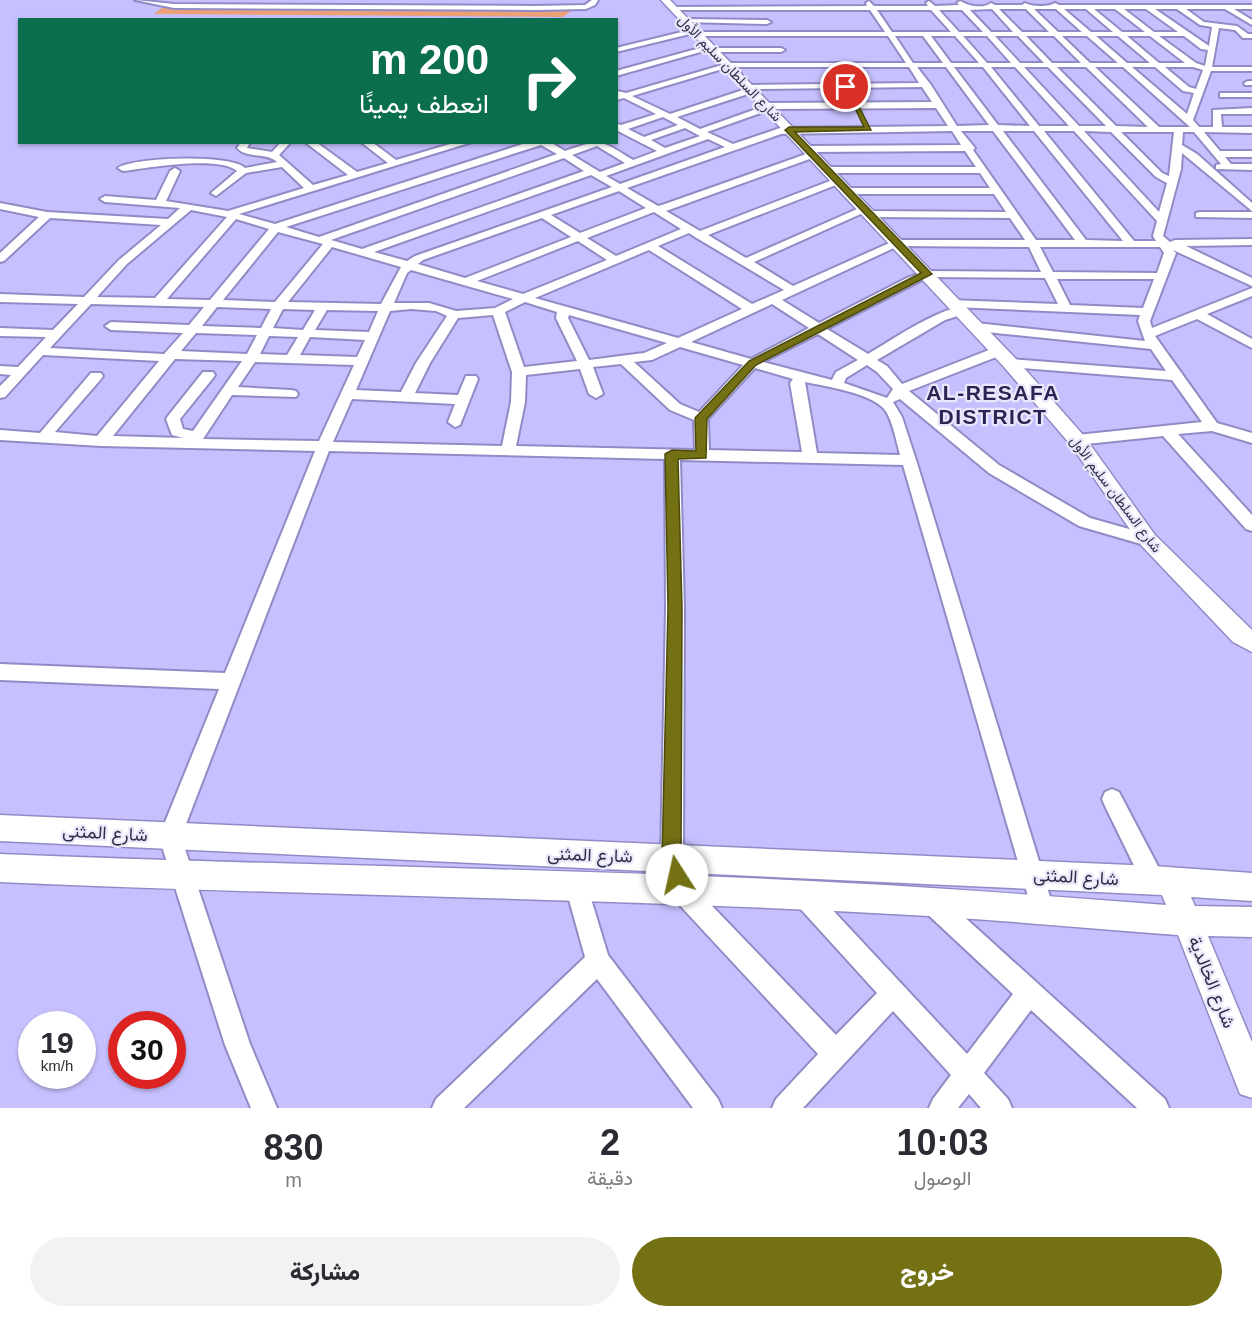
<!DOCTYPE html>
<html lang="ar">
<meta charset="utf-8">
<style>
body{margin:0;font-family:Helvetica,Vazirmatn,sans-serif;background:#f2f2f3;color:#2b2b33;direction:rtl;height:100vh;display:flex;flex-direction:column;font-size:22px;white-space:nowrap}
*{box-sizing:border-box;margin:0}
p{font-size:20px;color:#7c7c81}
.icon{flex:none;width:33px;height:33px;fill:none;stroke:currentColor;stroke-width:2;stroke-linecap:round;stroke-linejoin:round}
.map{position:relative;height:1108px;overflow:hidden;direction:ltr}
.side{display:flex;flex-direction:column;background:#fff;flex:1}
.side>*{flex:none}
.top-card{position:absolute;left:18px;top:18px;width:600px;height:126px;border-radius:0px;box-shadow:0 2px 4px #0004;direction:rtl;background:#0b6e4f;color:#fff;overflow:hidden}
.speed{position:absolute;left:18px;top:1011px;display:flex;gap:12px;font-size:30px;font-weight:700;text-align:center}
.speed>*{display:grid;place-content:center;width:78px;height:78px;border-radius:50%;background:#fff;box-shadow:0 2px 4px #0004;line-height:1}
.speed small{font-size:15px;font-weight:400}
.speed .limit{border:9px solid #d22;background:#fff;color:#111}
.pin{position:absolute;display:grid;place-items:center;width:51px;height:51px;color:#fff;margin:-26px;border:3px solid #fff;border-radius:50%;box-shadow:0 2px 6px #0007}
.me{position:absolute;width:66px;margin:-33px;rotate:350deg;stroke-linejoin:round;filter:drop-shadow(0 0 4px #0008)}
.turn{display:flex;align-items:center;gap:21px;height:126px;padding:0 30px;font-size:27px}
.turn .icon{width:78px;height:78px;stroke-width:2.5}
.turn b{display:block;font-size:42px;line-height:51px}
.eta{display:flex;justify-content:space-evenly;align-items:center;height:102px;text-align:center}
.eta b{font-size:36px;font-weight:800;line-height:42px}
.primary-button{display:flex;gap:12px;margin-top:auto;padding:12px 30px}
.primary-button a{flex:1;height:69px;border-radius:36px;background:#747114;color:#fff;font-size:24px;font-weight:800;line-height:69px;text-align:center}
.primary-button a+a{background:#f2f2f3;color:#2b2b33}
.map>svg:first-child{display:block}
.green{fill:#eca078}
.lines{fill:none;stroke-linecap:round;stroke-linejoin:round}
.minor-casing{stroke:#908bc5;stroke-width:4}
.tertiary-casing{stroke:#908bc5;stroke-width:3}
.minor{fill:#fff;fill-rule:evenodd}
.tertiary{fill:#fff;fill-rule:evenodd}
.route{fill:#747114;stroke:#4b490d;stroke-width:1.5}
.labels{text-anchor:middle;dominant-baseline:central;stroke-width:4.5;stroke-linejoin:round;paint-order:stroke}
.far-street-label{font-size:14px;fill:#2f2d45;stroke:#e9e8fb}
.near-street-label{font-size:18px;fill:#2f2d45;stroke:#e9e8fb}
.district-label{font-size:21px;font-weight:bold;letter-spacing:1.5px;fill:#2b2353;stroke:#e9e8fb}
</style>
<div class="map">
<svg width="1252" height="1108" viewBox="0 0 1252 1108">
<rect width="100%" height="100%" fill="#c6c1fe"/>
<path class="green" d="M162 8 571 11 563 17 154 14Z"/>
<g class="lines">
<defs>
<g id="minor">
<path d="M135 0 174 4 536 6 585 5 592 0H598L595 5 586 9 536 10 174 8Z"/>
<path d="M869 1 874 6H928L926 3 929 1 935 6 959 5 957 3 960 1C968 6 983 9 991 3L995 5H1022L1025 3C1032 7 1049 7 1055 3L1059 5H1252V9H1234L1252 20V25L1225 9H1186L1204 22 1237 26 1248 34H1252V38H1243L1235 30 1219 28 1212 67H1252V71H1211L1193 120 1199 127H1213V110L1252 108V114H1221L1222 127H1252V133L1204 132 1220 151H1252V157H1225L1231 164H1252V170L1216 169V165L1221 164 1194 132H1183L1182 145 1197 154 1252 203V211L1182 153 1181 169 1163 236 1170 242 1175 240 1252 239V245L1186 246 1252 278V286L1173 250 1176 253 1150 321 1152 328 1252 288V296L1207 314 1252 339V348L1197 319 1155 336 1217 423 1252 433V443L1212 431 1178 434 1252 515V531L1246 529 1163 436 1077 445 1070 440 1077 435 1202 422 1172 380 1010 367 1003 363 1010 359 1166 371 1151 349 976 331 970 327 976 323 1145 341 1138 321 1140 315 953 307 949 306V300L1058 304 1045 278 928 277 827 329 868 354C887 343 944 304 964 308V314L945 320 877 360 887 366 902 384 994 348H1004L1005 351 1004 354 909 391 999 465 1090 518 1154 536 1156 540 1154 544 1148 546 1079 526 989 473 900 399 893 402 902 417 916 460 1054 910 1051 918 1043 921 1035 918 1032 910 903 465 680 460 684 608 683 858 691 884 836 1035 877 993 797 905 794 897 797 889 805 886 813 889 967 1054 1013 994 923 910 920 902 923 894 931 891 939 894 1165 1099 1169 1108H1137L1031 1010 984 1073 1008 1099 1012 1108H981L969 1094 958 1108H929L933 1099 951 1075 893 1011 803 1108H772L776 1099 818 1054 674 899 661 858 666 608 665 459 329 451 181 837 250 1044 277 1108H251L225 1045 159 837 219 689 0 680V664L225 673 315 451 101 446 0 440V430L40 433 91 373H101L103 376 101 379 55 432 97 436 159 361 43 355 5 397 0 398V386L11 375 0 374V366L18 367 46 337 0 336V328L53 330 78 304 0 302V294L84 297 119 260 161 225 50 218 4 261 0 262V253L39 217 0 209V203L47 212 168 219 180 208 105 202 100 199 105 196 156 200 170 171 175 168 180 171 166 201 228 211 304 188 282 167 246 173 216 196 211 193 237 171C219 155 147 168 123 171L118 168C133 157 231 154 245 168L277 162C266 152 247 159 237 148L241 142H250L247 148 272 152 281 142H291L279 155 313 185 348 175 305 142H316L357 172 388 163 361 142H372L396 160 457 142H472L239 214 275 224 529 142H550L565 151C603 138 600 140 633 160L657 151 616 130V123L621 125 656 114 624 98 616 100 617 91 626 93 729 63H906L888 36H697L694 33 616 52V48L694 29 697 32H885L870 10H673L671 7 867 6 866 3ZM992 9 1013 32H991L970 10ZM999 9H1026L1049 32H1022ZM1034 9H1056L1082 32H1058ZM1064 9H1086L1113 32H1091ZM1094 9H1115L1145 32H1122ZM1124 9H1146L1178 32H1154ZM1155 9H1177L1200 25 1212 27 1209 46ZM877 10H931L951 32H892ZM939 10H962L983 32H959ZM895 36H923L943 63H913ZM931 36H955L979 63H951ZM963 36H987L1011 63H987ZM995 36H1018L1044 63H1020ZM1026 36H1054L1081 63H1052ZM1062 36H1087L1118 63H1090ZM1096 36H1118L1150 63H1127ZM1127 36H1150L1185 63H1159ZM1159 36H1184L1201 49 1208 50 1205 66 1196 63ZM729 67H909L919 83 749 85 745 87 746 89 670 114 632 96ZM917 67H946L989 125 957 126 931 85ZM954 67H983L1030 126 998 125ZM991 67H1015L1069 126H1039ZM1024 67H1048L1106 126H1079ZM1057 67H1086L1148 127 1116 126ZM1095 67H1123L1190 127H1159ZM1132 67H1155L1183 91 1194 93 1187 114ZM1165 67H1193L1203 70 1196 89 1189 87ZM922 87 932 102 766 103 762 107 700 129 677 117 754 92 755 89ZM936 108 948 126 780 128 733 144 707 132 772 109ZM663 117 678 125 644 137 628 129ZM685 128 700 136 665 148 651 140ZM952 131 961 145 807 146 802 149 807 152 965 151 976 167H826L821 170 826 173H980L990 188H848L843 191 848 194H994L1006 212 868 211 869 209 864 206 746 258 708 235 841 183V179H835L700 231 666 211 815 157V153H809L662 205 658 206 627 188 781 134ZM961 131H993L1075 240H1036L973 150 975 148ZM1003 131H1034L1123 241 1086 240ZM1044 131H1074L1157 221 1153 236 1156 241H1134ZM1084 131 1111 132 1156 177 1167 183 1159 212ZM1121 132H1174L1169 176 1162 173ZM708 139 725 147 620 184 606 176ZM541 145 557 154 319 237 286 227ZM597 146 625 163 600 172 572 155ZM564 158 584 171 362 249 331 240ZM591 175 612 187 415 256 407 261 374 252ZM619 191 646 208 580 233 551 215ZM191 210 227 217 155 298 97 297 127 264ZM654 212 681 229 616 256 587 238ZM865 212V216L869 217 1010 218 1025 240H896L793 286 754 262ZM542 218 571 237 465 278 418 264 423 260ZM236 219 269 229 210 300 167 299ZM278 232 323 244 275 302 223 300ZM689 233 695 237 784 290 752 304 658 246ZM578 241 607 260 523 294 477 281ZM898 246 1029 247 1041 272 927 271 907 278 819 323 782 300ZM332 247 401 267 381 304 288 302ZM1040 247H1160L1164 253 1157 273 1053 272ZM649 250 742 309 678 338 535 298ZM411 270 513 299 495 308 456 311 429 303H394L407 273ZM1057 279H1154L1143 308 1070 305ZM525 302 557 312 556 318 577 361 524 367 505 312ZM91 304 204 307 189 325 111 322 105 326 111 330 183 333 164 354 50 348ZM772 304 809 328 751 359 691 342ZM217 307 271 309 261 328 202 326ZM283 309 315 310 303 330 273 328ZM411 309 436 311 447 316 416 363 401 392 356 390 390 311ZM327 310 378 311 369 332 315 330ZM493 315 512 372 511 402 502 446 333 442 352 399 455 404 448 422 455 427 460 425 478 379 476 376H466L458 395 415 393 430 363 458 318ZM569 315 667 343 644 353 589 360 568 318ZM196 333 257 335 247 354 181 351ZM818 334 858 360 836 372 832 380 763 362ZM269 336 298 337 287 355 260 354ZM310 337 365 340 357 357 300 355ZM680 347 743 365 699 412 680 404 634 362 652 360ZM175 359 242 361 193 431 183 429 180 419 213 378 215 375 213 372H203L168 416 166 419 172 435 183 438 113 436ZM255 362 354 365 319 441 203 439 232 395 296 397 298 394 296 391 291 390 238 387ZM621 364 670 410 694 420 695 450 516 446 525 402 526 375 580 369 589 394 596 398 603 394 593 367ZM867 365 877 372 893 389 887 398 844 383 846 378ZM755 368 793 379 790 383 802 452 709 450 708 419ZM805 382C824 386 872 393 885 410 893 421 896 441 900 455L817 453Z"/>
<path d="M685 19 767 20 771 22 767 24 683 22Z"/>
<path d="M711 45 714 48H781L785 50 781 52H714L711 49 616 76V71Z"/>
<path d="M1248 81H1252V85H1245L1244 83Z"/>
<rect x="1220" y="93" width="32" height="4"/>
<path d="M1200 212H1252V218L1196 217V213Z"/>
<path d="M1112 789 1119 792 1161 872 1164 880 1161 888 1153 891 1145 888 1105 806 1102 799 1105 792Z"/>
<path d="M577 878 585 881 588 889 608 955 718 1099 722 1108H693L597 979 464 1108H432L436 1099 585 957 566 889 569 881Z"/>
</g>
<g id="tertiary">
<path d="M661 0H670L1016 359 1084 436 1155 535 1252 630V652L1233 642 1141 545 1070 444 1004 367Z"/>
<path d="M0 815 1153 866 1252 873V901L1191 897 1195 906 1252 907V937L1208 936 1252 1042V1098L1240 1094 1178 935C1095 929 1012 921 929 916 620 898 310 896 0 882V854C310 867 622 868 932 888 1010 893 1088 899 1166 905L1162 895 0 841Z"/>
</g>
</defs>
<use href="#minor" class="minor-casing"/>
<use href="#tertiary" class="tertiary-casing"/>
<use href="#minor" class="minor"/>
<use href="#tertiary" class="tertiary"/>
</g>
<path class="route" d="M844 85 849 87 871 130 795 132 932 274 756 365 707 419 706 458 678 459 682 608 681 858 686 875 683 881 677 884 670 881 662 858 668 608 665 454 672 450 696 451 695 418 749 361 921 273 785 130 789 127H864Z"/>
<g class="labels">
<g class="far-street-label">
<text transform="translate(730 68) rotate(46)">شارع السلطان سليم الأول</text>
<text transform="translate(1116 494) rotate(53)">شارع السلطان سليم الأول</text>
</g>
<g class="near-street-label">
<text transform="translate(105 833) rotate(3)">شارع المثنى</text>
<text transform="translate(590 855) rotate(2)">شارع المثنى</text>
<text transform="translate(1076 877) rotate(3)">شارع المثنى</text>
<text transform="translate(1212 982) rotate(68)">شارع الخالدية</text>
</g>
<g class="district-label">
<text x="993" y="392">AL-RESAFA<tspan x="993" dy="24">DISTRICT</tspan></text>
</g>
</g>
</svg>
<div class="speed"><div>19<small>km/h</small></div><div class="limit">30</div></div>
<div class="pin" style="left:846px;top:87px;background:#d93025"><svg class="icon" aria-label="arrive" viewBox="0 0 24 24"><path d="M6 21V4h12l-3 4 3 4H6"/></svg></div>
<svg class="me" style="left:677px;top:875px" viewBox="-20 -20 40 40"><circle r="19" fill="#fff"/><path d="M0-13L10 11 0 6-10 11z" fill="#747114"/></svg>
<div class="top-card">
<div class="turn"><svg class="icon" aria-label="right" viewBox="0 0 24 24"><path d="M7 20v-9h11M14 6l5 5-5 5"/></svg><div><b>200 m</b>انعطف يمينًا</div></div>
</div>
</div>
<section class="side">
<div class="eta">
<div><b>10:03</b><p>الوصول</p></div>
<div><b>2</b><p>دقيقة</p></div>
<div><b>830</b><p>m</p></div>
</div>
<div class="primary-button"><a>خروج</a><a>مشاركة</a></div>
</section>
